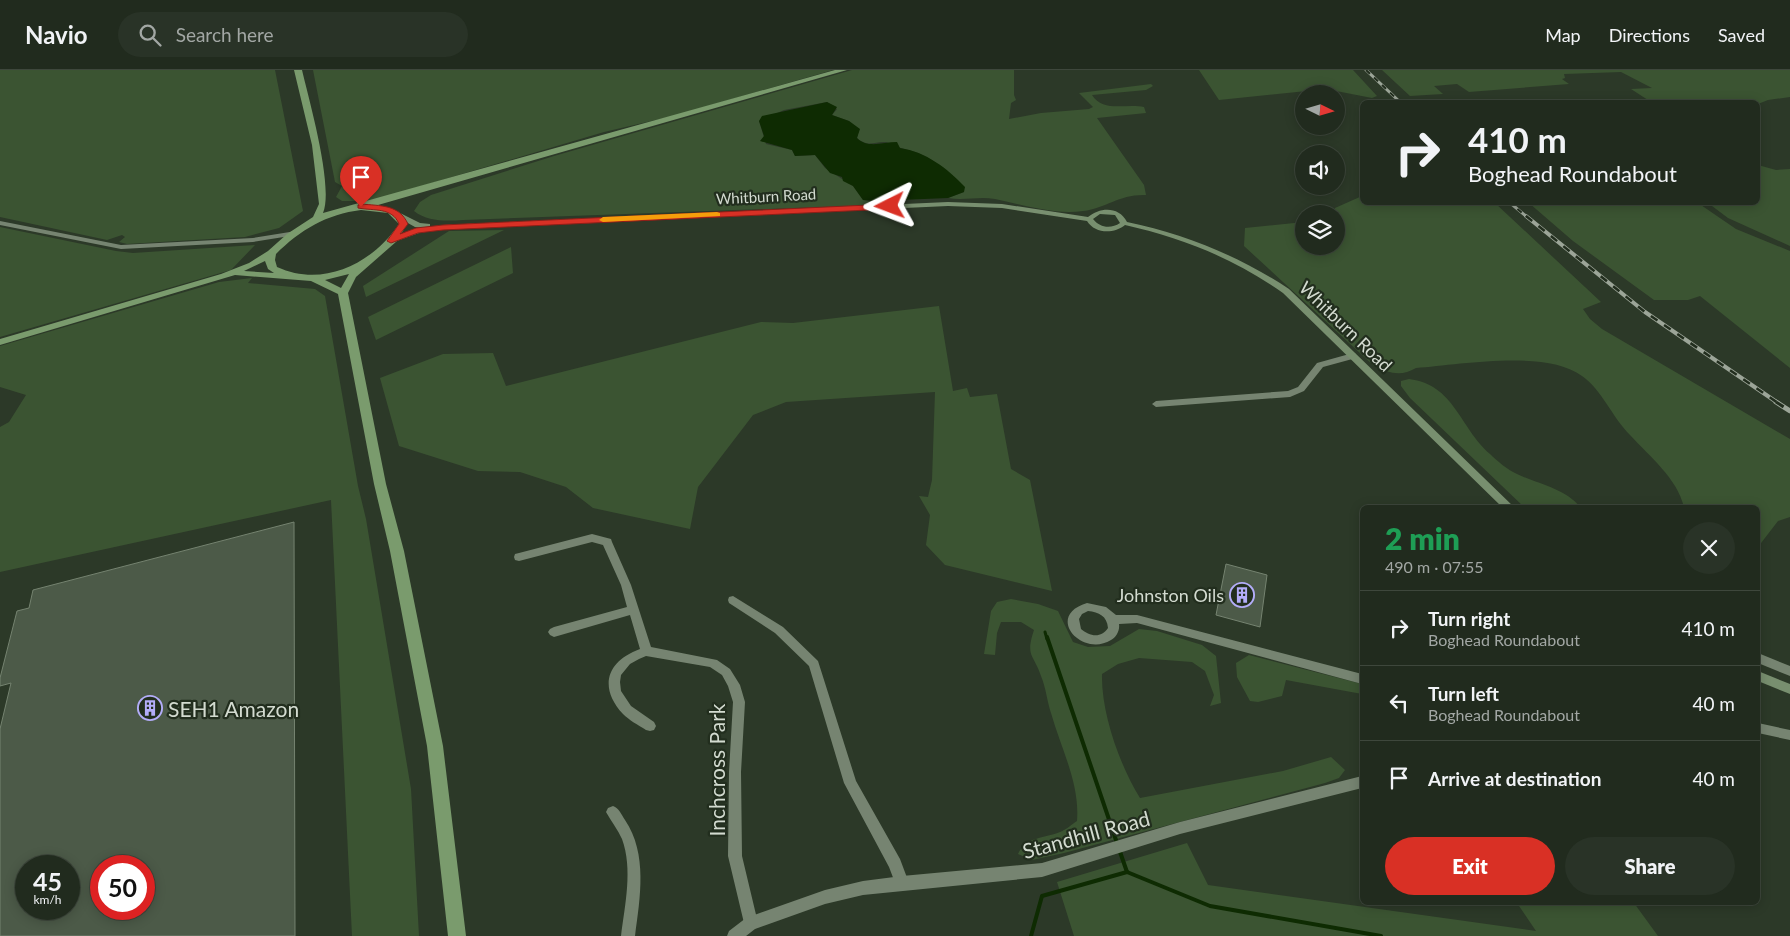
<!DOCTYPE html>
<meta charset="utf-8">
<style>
body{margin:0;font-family:Lato,sans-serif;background:#293327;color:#f1f3f6;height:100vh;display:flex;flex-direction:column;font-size:19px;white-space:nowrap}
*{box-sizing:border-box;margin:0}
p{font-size:16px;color:#a2a7a4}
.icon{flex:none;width:28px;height:28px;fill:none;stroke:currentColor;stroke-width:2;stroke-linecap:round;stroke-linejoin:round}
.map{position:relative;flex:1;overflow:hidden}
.sheet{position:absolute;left:1360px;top:435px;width:400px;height:400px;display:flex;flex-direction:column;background:#212b1e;border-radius:8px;box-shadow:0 2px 12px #0003,0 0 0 1px #3e473c}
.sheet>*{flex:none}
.hud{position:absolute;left:1360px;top:30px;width:400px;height:105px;border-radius:8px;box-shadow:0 2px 12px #0003,0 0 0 1px #3e473c;background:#212b1e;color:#f1f3f6;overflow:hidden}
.needle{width:32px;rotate:95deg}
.tools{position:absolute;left:1295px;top:15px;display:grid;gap:10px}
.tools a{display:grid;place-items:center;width:50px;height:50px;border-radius:50%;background:#212b1e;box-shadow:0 2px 12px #0003,0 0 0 1px #3e473c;font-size:25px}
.speed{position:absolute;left:15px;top:785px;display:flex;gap:10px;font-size:25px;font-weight:700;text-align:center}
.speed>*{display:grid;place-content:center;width:65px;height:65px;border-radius:50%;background:#212b1e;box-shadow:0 2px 12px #0003,0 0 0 1px #3e473c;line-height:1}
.speed small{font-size:12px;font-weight:400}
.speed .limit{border:8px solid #d22;background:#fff;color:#111}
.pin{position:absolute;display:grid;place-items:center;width:42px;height:42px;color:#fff;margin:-51px -21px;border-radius:50% 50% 50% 0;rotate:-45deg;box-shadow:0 0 5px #0007}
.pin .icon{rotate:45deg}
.me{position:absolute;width:55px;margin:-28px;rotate:267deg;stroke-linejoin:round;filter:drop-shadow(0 0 4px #0008)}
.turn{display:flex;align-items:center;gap:18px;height:105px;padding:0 25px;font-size:22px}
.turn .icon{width:65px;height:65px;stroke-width:2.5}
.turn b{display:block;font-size:35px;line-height:42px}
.round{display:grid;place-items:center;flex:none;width:52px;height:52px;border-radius:26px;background:#293327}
.head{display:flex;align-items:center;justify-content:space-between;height:85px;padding:0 25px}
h1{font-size:30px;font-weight:800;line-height:38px;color:#1e9e55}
.action{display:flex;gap:10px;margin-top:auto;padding:10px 25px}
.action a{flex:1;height:58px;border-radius:30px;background:#d93025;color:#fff;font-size:20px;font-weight:800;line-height:58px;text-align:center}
.action a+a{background:#293327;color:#f1f3f6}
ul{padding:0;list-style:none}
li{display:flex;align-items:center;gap:15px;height:75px;padding:0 25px;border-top:1px solid #3e473c}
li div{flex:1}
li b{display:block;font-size:19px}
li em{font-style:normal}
header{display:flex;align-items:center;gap:30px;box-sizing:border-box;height:70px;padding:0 25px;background:#212b1e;border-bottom:1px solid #3e473c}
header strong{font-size:24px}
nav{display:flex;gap:28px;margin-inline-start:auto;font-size:18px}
.search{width:350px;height:45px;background:#293327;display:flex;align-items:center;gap:12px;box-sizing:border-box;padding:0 18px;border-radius:28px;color:#a2a7a4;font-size:19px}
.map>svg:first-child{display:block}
.green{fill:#3b5432}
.water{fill:#0e2b02}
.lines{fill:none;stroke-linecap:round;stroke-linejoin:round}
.stream-far1{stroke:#0e2b02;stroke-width:3}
.stream{stroke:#0e2b02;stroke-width:4}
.building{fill:#4c5a48;stroke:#758370;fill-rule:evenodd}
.minor{fill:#768471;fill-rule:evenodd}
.tertiary{fill:#768471;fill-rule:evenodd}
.secondary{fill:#788f6f;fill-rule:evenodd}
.primary{fill:#7a9b6d;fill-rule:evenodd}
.rail-far2-casing{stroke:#9ca598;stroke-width:3}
.rail-far1-casing{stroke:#9ca598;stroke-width:4}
.rail-casing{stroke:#9ca598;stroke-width:5}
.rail-far2{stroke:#222e1e;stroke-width:2;stroke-dasharray:5.5;stroke-linecap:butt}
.rail-far1{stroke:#222e1e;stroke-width:2.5;stroke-dasharray:8;stroke-linecap:butt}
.rail{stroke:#222e1e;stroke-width:3;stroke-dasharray:9;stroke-linecap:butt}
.route{fill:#d93025;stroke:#8d1f18}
.slow{fill:#f59e0b}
.labels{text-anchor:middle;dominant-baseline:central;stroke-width:4.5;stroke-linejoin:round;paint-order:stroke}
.far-street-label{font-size:15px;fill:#d3dbd0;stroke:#222e1e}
.street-label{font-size:18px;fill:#d3dbd0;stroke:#222e1e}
.poi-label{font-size:18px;fill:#d3dbd0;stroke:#222e1e;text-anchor:end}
.near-poi-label{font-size:21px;fill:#d3dbd0;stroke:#222e1e;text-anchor:start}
.near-street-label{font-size:21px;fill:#d3dbd0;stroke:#222e1e}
</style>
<header>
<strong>Navio</strong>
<div class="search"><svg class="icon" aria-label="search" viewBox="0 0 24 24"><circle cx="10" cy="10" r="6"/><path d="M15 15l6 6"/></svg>Search here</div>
<nav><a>Map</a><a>Directions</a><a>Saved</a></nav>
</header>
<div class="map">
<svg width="1790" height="866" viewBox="0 0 1790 866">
<rect width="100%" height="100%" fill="#2c3928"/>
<g class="green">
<path d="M0 0H275L303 141 279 158 245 167 127 174 119 172 125 167 122 165 107 170 0 147Z"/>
<path d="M313 0H833L673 46 604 62 371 131H342L336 127 342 116 335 112Z"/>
<path d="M852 0H1014V25L1016 30 1011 33 1009 49 1041 43 1089 39 1093 37 1079 23 1151 14 1153 16 1146 20 1092 25C1103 43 1126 33 1144 37L1146 43 1097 48 1144 115 1146 125C1119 124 1107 138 1083 141 1054 145 1023 135 995 129 979 126 964 131 948 128L964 122C944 98 933 85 901 78 896 77 891 73 886 72 875 71 868 78 857 68L859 59 849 51 832 45 837 39 827 32 784 40 759 51 766 74 792 80 795 86 815 85 825 98 853 116 863 130 875 131 876 135 463 150C446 151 428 152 414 141L420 132 431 125 554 86Z"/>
<path d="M1199 0H1353L1377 26 1372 28 1326 19 1219 30Z"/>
<path d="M1382 0H1790V27L1768 30 1758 34 1651 32 1631 19 1652 18 1621 2 1564 4 1565 8 1562 9 1569 14 1469 22 1457 14 1434 16 1443 24 1410 26Z"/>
<path d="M1758 95 1776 100 1790 99V176L1728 148 1708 133 1758 132Z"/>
<path d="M1362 126V132L1495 133 1601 232 1583 239 1590 249 1602 259 1790 369V447L1778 451 1758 477V438L1684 437C1677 408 1650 387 1630 365 1612 347 1602 320 1582 306 1546 279 1459 295 1416 298 1401 307 1389 303 1374 296L1244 176 1245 158 1304 152V176H1336L1335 138Z"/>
<path d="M1529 133H1698L1736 159 1790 181V298L1700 226 1688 230H1654L1573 171Z"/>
<path d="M0 157 116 181 133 183 255 175 231 200 0 267Z"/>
<path d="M504 160 366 227 363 216 449 161Z"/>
<path d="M511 177 513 203 376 270 368 247Z"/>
<path d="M252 208 248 213 315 219 325 226 358 416 366 449 411 719 419 866H352L331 430 0 502V357L9 352 26 325 0 317V276L219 212Z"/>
<path d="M939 236 953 321 967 318 970 327 997 324 1011 399 1030 410 1052 521 945 495 926 475 930 445 919 426 928 427 932 410 935 322 786 332 753 345 698 417 690 459 593 438 566 417 520 402 478 401 399 376 380 308 443 284 493 283 506 316 761 252 793 253Z"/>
<path d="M1409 309C1455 315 1459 357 1490 384 1497 391 1508 400 1517 404 1538 414 1566 419 1580 437H1524L1410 328 1401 316V311Z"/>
<path d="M1011 529 1038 534 1058 541 1073 572 1088 577 1110 576 1139 559 1157 561 1202 575 1216 586 1221 633 1210 636 1214 625 1205 601 1192 592 1139 588 1118 594 1102 604C1101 643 1120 696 1140 728L1283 701 1331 687 1345 700 1339 708 1325 713 1064 783 1032 790 1018 784C1027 766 1043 769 1060 762 1066 760 1072 754 1077 751 1080 713 1061 679 1051 643 1047 631 1046 618 1041 606 1034 584 1025 587 1034 560L1021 552H1001L997 563 995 585 984 584 991 541 997 532Z"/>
<path d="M1249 585 1362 614V624L1286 610 1282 626 1258 632 1250 631 1237 607 1236 593Z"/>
<path d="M1187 773 1208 815 1536 861 1517 833H1634L1658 866H1074L1057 812Z"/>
</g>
<path class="water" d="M827 32 837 37 832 45 849 51 860 59 857 68C868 79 883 72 897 72L900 78C926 82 947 98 965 117L964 122 948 128 875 131 863 130 853 116 843 111 842 107 830 103 815 85 795 86 792 80 760 71 764 66 759 51 762 46Z"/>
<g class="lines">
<path class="stream-far1" d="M1045 562 1047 569"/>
<g class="stream">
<path d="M1047 567 1117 773"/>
<path d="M1119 779 1127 802"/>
<path d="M1127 802 1210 836 1381 866"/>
<path d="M1031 866 1042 826 1127 802"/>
</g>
</g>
<g class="building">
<path d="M294 452 295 866H0V659L11 613 0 616V608L17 541 29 538 33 520ZM26 796H69V839H26ZM101 796H144V839H101Z"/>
<path d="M1226 494 1267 505 1260 557 1216 545Z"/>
</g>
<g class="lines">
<g class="minor">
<path d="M0 151 121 175 253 168 296 161 300 163 296 165 253 172 121 179 0 155Z"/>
<path d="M1353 283 1356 284V288L1323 297 1304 321 1290 327 1156 337 1152 334 1156 331 1288 321 1298 317 1317 293Z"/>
<path d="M592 464 611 469 612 472 631 515 651 577 717 590 730 599 740 615 745 632 741 702 742 786 758 853 756 858 751 860 746 858 744 853 728 786 729 702 733 632 728 616 722 605 710 597 646 586 639 589 630 594 621 605 620 612 621 621 631 636 654 652 656 656 654 660 650 661 646 660C638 655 629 650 623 644 598 617 607 591 640 579L630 545 554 567 550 565 548 562 550 559 554 557 627 537 621 515 603 475 592 472 519 491 515 490 514 487 515 484 519 483Z"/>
<path d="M733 526 783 557 818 591 856 711 900 789 909 813 907 818 902 820 897 818 889 797 844 713 809 596 775 563 729 533 728 530 729 527Z"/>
<path d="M1087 533 1106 537 1116 545H1137L1362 604V614L1137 553 1119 554C1120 561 1116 567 1111 570 1082 588 1044 546 1087 533ZM1088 541C1099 542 1107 546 1108 558 1101 569 1089 566 1081 559L1079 549 1082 544Z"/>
<path d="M1758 583 1790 596V606L1758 593Z"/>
<path d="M613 736C619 738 621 744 625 750 648 784 640 828 635 866H621C625 835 633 799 622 769 618 760 611 751 606 742L608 738Z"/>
</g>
<g class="tertiary">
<path d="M1758 653 1790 660V670L1758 663Z"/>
<path d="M1362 706V718L1180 764 1042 807 863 825 825 834 755 859 746 866H727L729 861 746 848 825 820 863 811 902 806 1042 793 1180 752Z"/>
</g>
<g class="secondary">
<path d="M948 132 1002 134 1088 147C1100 137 1119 136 1127 152 1185 164 1239 186 1289 219L1515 438H1503L1283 223C1235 189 1183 168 1125 155 1114 164 1095 164 1087 151L1002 138 948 136 443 159 419 163 391 173 387 171 414 159 424 158 415 157 397 147 396 145 400 143 420 153 430 154V157L443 155ZM1100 144 1115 145 1120 153C1111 159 1100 158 1093 149Z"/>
<path d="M1758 601 1790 614V624L1758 611Z"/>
</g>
<path class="primary" d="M294 0H302C309 30 334 117 323 143L835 0H847L378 135 399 142 407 154 397 171 356 207 348 223 386 414 404 481 443 676 466 866H448L427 676 390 481 374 414 338 224 311 211 235 205 0 275V269L221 204 249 193 268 181 287 164 313 147 319 134 312 75ZM361 140 388 143 399 154C372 194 323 218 277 197L275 190 276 184C300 160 327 144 361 140ZM265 191 268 199 274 203 244 201ZM349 204 341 218 325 210Z"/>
<defs>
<g id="rail-far2">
<path d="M1366 0 1400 32"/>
<path d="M1509 132 1527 147"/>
</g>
<path id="rail-far1" d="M1526 146 1645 242 1778 333"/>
<path id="rail" d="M1776 332 1790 341"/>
</defs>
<use href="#rail-far2" class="rail-far2-casing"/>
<use href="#rail-far1" class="rail-far1-casing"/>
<use href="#rail" class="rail-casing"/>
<use href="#rail-far2" class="rail-far2"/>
<use href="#rail-far1" class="rail-far1"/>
<use href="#rail" class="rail"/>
</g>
<path class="route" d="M361 134C380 136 399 134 408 154L400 164 416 158 443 155 890 134 894 136 890 139 443 160 418 163 391 173 387 171 399 154C392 137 374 141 358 138V135Z"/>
<path class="slow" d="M717 142 720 143V146L603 152 599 150 603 147Z"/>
<defs>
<symbol id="building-ring" viewBox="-11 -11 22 22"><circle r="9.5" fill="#222e1e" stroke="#b3adf9" stroke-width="1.5"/><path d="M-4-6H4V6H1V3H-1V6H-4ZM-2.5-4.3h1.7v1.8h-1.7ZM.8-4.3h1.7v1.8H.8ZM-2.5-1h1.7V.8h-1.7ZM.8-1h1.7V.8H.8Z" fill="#b3adf9"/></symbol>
</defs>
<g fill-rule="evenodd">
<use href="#building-ring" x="1228" y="511" width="28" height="28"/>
<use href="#building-ring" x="136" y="624" width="28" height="28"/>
</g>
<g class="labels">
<g class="far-street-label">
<text transform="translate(766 126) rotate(-3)">Whitburn Road</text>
</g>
<g class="street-label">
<text transform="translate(1346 256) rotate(44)">Whitburn Road</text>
</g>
<g class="poi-label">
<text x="1224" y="525">Johnston Oils</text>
</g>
<g class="near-poi-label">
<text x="168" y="638">SEH1 Amazon</text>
</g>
<g class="near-street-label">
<text transform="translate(716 700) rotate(-90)">Inchcross Park</text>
<text transform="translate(1086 764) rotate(-15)">Standhill Road</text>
</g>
</g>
</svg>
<div class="tools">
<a><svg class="needle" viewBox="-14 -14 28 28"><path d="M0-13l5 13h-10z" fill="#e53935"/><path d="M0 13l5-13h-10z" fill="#a2a7a4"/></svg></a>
<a><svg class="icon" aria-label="sound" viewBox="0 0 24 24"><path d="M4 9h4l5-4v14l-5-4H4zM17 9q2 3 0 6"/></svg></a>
<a><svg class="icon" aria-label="layers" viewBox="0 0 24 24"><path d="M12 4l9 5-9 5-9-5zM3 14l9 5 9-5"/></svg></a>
</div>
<div class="speed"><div>45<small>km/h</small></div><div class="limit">50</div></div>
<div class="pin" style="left:361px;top:137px;background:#d93025"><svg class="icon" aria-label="arrive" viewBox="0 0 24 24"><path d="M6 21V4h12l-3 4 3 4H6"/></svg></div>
<svg class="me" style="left:890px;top:136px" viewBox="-20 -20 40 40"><path d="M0-17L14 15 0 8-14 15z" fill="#d93025" stroke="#fff" stroke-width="4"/></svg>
<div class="hud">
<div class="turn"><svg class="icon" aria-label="right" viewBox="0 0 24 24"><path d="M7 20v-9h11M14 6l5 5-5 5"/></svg><div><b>410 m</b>Boghead Roundabout</div></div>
</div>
<section class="sheet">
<div class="head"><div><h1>2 min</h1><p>490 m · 07:55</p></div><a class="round"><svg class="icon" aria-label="close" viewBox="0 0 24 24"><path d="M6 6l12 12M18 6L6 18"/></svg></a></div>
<ul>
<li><svg class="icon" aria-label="right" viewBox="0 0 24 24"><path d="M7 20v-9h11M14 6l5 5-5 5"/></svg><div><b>Turn right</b><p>Boghead Roundabout</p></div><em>410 m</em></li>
<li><svg class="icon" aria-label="left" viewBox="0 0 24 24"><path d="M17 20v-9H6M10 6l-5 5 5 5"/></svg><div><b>Turn left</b><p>Boghead Roundabout</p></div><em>40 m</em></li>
<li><svg class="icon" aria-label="arrive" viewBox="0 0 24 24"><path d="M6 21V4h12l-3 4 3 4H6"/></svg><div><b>Arrive at destination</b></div><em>40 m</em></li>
</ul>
<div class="action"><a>Exit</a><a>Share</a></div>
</section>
</div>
